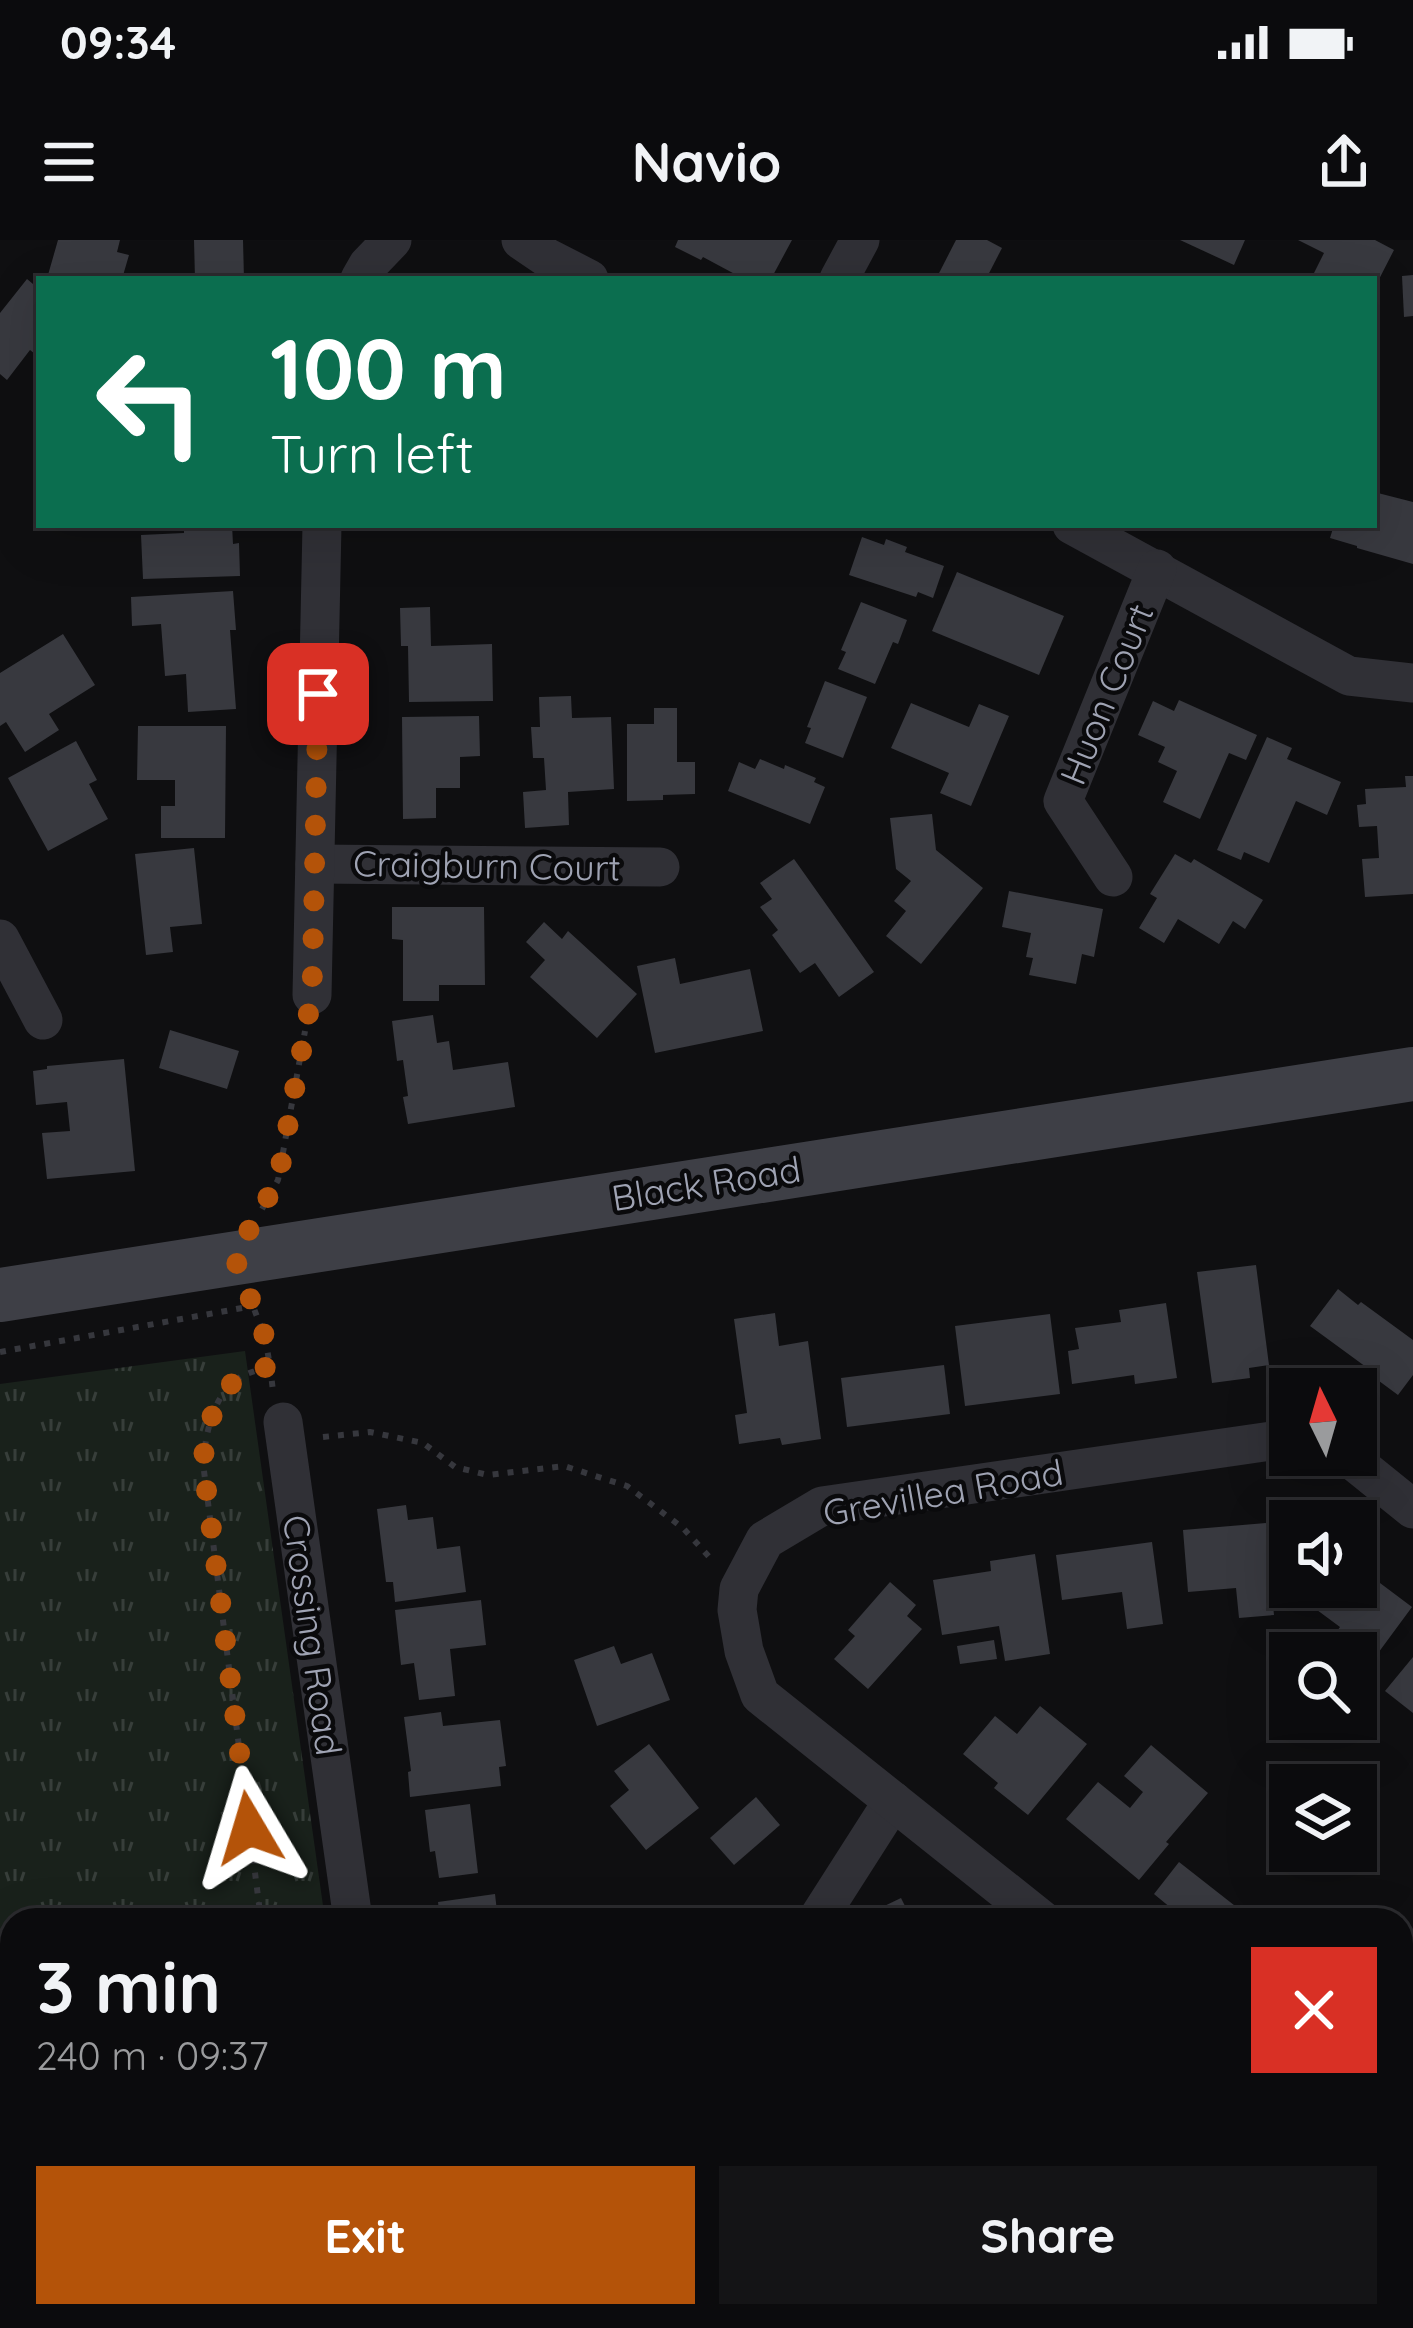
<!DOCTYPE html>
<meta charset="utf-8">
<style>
body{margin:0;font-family:Quicksand,sans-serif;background:#141416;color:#f1f3f6;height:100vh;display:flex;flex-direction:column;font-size:45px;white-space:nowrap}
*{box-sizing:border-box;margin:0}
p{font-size:39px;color:#9a9b9d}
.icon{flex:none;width:66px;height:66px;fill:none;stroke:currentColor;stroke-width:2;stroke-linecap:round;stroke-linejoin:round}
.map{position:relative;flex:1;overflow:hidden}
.details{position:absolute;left:0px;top:1668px;width:1413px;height:420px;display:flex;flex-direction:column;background:#0b0b0d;border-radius:36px 36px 0 0;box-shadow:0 12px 48px #0002,0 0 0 3px #2b2b2e}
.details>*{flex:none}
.top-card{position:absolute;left:36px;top:36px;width:1341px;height:252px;border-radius:0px;box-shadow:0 12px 48px #0002,0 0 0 3px #2b2b2e;background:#0b6e4f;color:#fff;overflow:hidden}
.needle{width:78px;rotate:355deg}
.controls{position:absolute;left:1269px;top:1128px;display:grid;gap:24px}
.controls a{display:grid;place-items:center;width:108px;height:108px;border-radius:0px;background:#0b0b0d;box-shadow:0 12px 48px #0002,0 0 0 3px #2b2b2e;font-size:60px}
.pin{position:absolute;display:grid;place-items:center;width:102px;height:102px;color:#fff;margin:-51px;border-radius:24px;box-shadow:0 6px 18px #0006}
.me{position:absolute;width:132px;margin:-66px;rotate:353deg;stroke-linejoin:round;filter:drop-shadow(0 0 9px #0008)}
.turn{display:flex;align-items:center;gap:42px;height:252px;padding:0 36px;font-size:54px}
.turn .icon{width:156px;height:156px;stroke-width:2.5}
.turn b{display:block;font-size:84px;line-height:102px}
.round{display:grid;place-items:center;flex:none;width:126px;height:126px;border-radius:0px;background:#141416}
.headline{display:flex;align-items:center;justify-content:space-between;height:204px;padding:0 36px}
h1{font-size:72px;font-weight:700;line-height:90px}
.cta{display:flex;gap:24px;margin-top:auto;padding:24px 36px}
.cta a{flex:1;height:138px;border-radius:0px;background:#b45309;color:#fff;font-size:48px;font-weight:700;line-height:138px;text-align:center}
.cta a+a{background:#141416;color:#f1f3f6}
.status{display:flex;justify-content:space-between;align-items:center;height:84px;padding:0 60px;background:#0b0b0d;direction:ltr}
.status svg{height:33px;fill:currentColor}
header{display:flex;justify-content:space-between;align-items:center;height:156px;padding:0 36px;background:#0b0b0d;font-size:54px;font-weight:700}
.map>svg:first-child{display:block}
.park{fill:url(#park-tufts)}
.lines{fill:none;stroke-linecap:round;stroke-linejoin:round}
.stream{stroke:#252c35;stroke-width:10}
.building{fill:#38393f}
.path{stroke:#36373d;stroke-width:6;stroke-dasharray:6 9;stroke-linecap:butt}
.minor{stroke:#303036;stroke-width:39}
.secondary{stroke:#3e3f46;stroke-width:54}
.route{stroke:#b45309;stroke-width:21;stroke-dasharray:0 37.8}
.labels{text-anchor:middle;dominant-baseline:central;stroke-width:9;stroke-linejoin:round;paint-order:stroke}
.street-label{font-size:36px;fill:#9fa3b3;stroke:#0a0a0c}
</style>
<div class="status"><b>09:34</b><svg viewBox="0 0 49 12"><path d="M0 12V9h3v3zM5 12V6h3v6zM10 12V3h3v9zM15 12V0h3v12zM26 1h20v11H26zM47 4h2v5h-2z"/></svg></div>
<header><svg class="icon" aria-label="menu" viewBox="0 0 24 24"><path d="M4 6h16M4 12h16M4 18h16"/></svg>Navio<svg class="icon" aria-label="share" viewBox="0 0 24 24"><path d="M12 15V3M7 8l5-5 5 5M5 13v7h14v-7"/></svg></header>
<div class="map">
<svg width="1413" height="2088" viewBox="0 0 1413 2088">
<defs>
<pattern id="park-tufts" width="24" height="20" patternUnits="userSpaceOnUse" patternTransform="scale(3)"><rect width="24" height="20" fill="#19211b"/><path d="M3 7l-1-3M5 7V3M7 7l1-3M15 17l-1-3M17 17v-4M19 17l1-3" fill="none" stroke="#373e3a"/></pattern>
</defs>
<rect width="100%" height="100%" fill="#0f0f11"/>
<g class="park">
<path d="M245 1111 325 1680H12V1890L0 1874V1144Z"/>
<path d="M150 2076H382L383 2088H159Z"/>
</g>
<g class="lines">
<g class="stream">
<path d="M0 1776 12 1795"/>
<path d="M183 2076 190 2088"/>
</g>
</g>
<g class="building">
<path d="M58 0H120L117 12 129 15 122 39H62L48 35Z"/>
<path d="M194 0H243L244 39H195Z"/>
<path d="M678 0H792L771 39H744L703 17 701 20 675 7Z"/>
<path d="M956 0H987L1002 8 986 39H936Z"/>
<path d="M1180 0H1245L1234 25Z"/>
<path d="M1298 0H1375L1394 10 1374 49V39H1311L1324 13Z"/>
<path d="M1413 35V76L1404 77 1402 36Z"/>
<path d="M27 39 39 49V117L30 110 7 140 0 134V73Z"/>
<path d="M1374 252 1413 262V324L1357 308V306L1330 298 1334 285H1374Z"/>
<path d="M184 285H232L233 304 239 303 240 336 143 339 141 295 184 293Z"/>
<path d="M862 297 884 305 886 299 907 307 905 312 944 326 933 358 918 352 916 357 849 335Z"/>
<path d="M957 332 1064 376 1039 435 932 391Z"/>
<path d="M233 351 236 390H230L236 469 188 472 186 434 165 436 161 384 132 386 131 357Z"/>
<path d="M861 362 907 380 898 404 893 402 875 444 838 429 846 412 841 410Z"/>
<path d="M430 367 431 406 492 404 493 461 409 462 408 406H401L400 368Z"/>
<path d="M63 394 95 445 49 474 59 490 25 512 6 482 0 486V433Z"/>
<path d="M825 441 867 457 843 518 805 503 811 488 807 487Z"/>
<path d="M571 456 572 478 611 477 614 549 568 552 569 585 525 588 523 552 546 550 544 518H533L531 487H540L539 457Z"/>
<path d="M1179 460 1257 495 1246 520 1229 513 1200 579 1163 562 1177 531 1158 522 1165 507 1138 495 1153 461 1174 471Z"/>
<path d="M911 463 969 487 979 464 1009 476 971 566 940 553 949 533 891 508Z"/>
<path d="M654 468H677V522H695V554L663 555V560L627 561V484H654Z"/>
<path d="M479 476 480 516 460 517V548H436V578L403 579 402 477Z"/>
<path d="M138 486H226L225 598H161V566H175V540H137Z"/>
<path d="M1267 497 1292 508 1287 519 1341 542 1327 575 1296 561 1269 623 1244 612 1241 620 1217 610Z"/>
<path d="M76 501 97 540 89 544 108 579 48 611 8 538Z"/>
<path d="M760 519 784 529 785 525 816 538 814 542 825 547 810 584 728 551 739 522 755 529Z"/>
<path d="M1405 536H1413V654L1365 657 1362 619 1379 618 1377 586 1359 587 1357 565 1366 564 1365 549 1406 547Z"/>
<path d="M932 574 936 610 983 648 921 724 886 696 906 671 894 661 911 641 896 629 890 578Z"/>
<path d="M194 608 202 684 170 687 173 712 146 715 135 614Z"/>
<path d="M1175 614 1191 623 1194 619 1263 660 1245 689 1233 681 1219 704 1178 679 1164 703 1139 688 1157 658 1150 654Z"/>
<path d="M794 619 874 732 839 757 815 723 800 733 772 695 778 690 760 667 772 659 760 643Z"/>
<path d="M1009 651 1103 669 1094 717 1082 714 1076 744 1029 735 1033 718 1026 717 1031 693 1002 687Z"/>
<path d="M392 667H484L485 745H439V761H403V700L392 699Z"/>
<path d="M544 682 562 699 568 691 637 754 597 798 530 737 545 720 526 702Z"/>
<path d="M675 718 680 744 750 729 763 791 655 813 637 726Z"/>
<path d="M433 775 437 803 449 801 453 830 508 822 515 867 408 884 403 857 408 856 403 820 397 821 392 781Z"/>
<path d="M170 790 239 811 227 849 159 828Z"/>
<path d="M124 819 135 931 47 939 42 893 70 891 67 862 36 865 33 831 47 829V826Z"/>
<path d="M1256 1025 1269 1125 1249 1128 1250 1138 1212 1143 1197 1032Z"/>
<path d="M1338 1049 1358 1065 1361 1062 1413 1100V1135L1398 1155 1375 1138 1377 1135 1310 1086Z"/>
<path d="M1166 1063 1177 1138 1135 1144 1134 1135 1072 1144 1068 1111 1079 1109 1075 1088 1121 1082 1119 1070Z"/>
<path d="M775 1073 779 1106 808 1101 821 1199 782 1205 780 1198 739 1204 735 1175 747 1173 734 1079Z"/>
<path d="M1050 1074 1060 1154 965 1166 955 1086Z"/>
<path d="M944 1125 950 1174 847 1187 841 1138Z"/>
<path d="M406 1265 408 1280 433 1277 437 1309 460 1306 466 1352 395 1362 393 1342H386L377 1269Z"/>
<path d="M1290 1281V1322L1269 1324 1274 1375 1239 1378 1236 1348 1188 1352 1183 1290Z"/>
<path d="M1152 1302 1163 1384 1127 1389 1122 1352 1062 1360 1056 1315Z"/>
<path d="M1035 1314 1050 1414 1005 1421 999 1386 942 1395 933 1340 991 1331 990 1321Z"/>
<path d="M1356 1325 1412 1367 1356 1443V1413H1321L1340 1387 1313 1367 1325 1350 1321 1347H1356Z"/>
<path d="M890 1342 916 1365 907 1376 922 1389 868 1449 834 1419 855 1396 848 1390Z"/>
<path d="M481 1360 486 1405 450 1409 455 1456 419 1460 414 1423 401 1425 395 1370Z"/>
<path d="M994 1400 997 1419 960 1424 957 1406Z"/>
<path d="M614 1406 621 1424 652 1413 670 1460 597 1486 574 1420Z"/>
<path d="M1413 1417V1473L1385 1451Z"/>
<path d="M1040 1466 1087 1504 1028 1575 994 1548 998 1543 963 1514 995 1476 1017 1494Z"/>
<path d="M441 1472 443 1486 500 1480 506 1526 499 1527 501 1546 410 1557 408 1532 411 1531 404 1477Z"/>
<path d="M649 1504 699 1568 646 1610 610 1566 629 1550 614 1531Z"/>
<path d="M1151 1505 1208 1553 1166 1602 1169 1604 1139 1640 1066 1579 1098 1542 1130 1568 1143 1552 1124 1536Z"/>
<path d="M756 1557 780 1585 734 1625 710 1598Z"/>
<path d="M470 1564 478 1633 439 1638 435 1611 430 1612 425 1570Z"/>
<path d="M1179 1622 1253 1680H1171L1177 1673 1154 1654Z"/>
<path d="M495 1654 498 1680H440L438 1662Z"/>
<path d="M901 1658 912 1680H881L876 1670Z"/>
<path d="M502 2076H583L585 2088H504Z"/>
<path d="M983 2076H1062L1071 2088H992Z"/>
<path d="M1199 2076H1262L1276 2088H1189Z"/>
<path d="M1277 2076H1328L1318 2088H1286L1275 2079Z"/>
</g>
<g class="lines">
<g class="path">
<path d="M262 969 278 940 305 791"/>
<path d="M249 1056 265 1097 270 1126C261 1129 251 1132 242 1136 213 1153 206 1192 203 1223L261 1680"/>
<path d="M0 1112 253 1066"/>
<path d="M270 1126 273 1151"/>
<path d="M323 1197 370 1192 423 1203 455 1227 488 1235 564 1226 627 1246 683 1288 712 1320"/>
<path d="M0 2034 12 2023"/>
<path d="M835 2076 844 2088"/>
</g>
<g class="minor">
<path d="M521 0 546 17 589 39"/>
<path d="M360 39 368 25 392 0"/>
<path d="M839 39 860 0"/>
<path d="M1072 285 1349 436 1413 443"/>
<path d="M315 624 660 627"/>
<path d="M1113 637 1063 561 1157 329"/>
<path d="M0 699 43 780"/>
<path d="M312 755 322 285"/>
<path d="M283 1182 353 1680"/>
<path d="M1346 1215 1413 1269"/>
<path d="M817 1680 893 1561"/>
<path d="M1042 1680 760 1455 744 1411 737 1370 739 1349 765 1300 822 1266 1285 1199 1290 1200"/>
<path d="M1401 1965 1413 1978"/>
<path d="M408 2076 409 2088"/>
</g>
<path class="secondary" d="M0 1055 1413 834"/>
</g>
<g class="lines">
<path class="route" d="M249 1588 203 1222C206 1192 213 1153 242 1136 251 1132 261 1129 270 1126L265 1097 234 1016 278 940 312 754 318 454"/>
</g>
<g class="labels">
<g class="street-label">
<text transform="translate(1106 454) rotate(-68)">Huon Court</text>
<text transform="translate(487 625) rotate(1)">Craigburn Court</text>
<text transform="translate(706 943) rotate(-9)">Black Road</text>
<text transform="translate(943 1252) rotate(-10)">Grevillea Road</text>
<text transform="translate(313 1395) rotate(82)">Crossing Road</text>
</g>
</g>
</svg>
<div class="controls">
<a><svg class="needle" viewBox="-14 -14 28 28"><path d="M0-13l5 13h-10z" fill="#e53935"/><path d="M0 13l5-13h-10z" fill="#9a9b9d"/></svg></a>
<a><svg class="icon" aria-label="sound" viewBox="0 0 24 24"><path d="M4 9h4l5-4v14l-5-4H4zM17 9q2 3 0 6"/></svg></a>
<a><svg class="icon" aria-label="search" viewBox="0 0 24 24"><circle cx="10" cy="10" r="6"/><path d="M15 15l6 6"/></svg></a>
<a><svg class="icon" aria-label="layers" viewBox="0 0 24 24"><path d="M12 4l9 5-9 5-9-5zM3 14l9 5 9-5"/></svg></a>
</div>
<div class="pin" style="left:318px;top:454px;background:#d93025"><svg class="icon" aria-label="arrive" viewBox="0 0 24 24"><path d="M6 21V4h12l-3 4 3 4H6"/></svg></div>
<svg class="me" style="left:249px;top:1588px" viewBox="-20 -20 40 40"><path d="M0-17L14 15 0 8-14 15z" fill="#b45309" stroke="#fff" stroke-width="4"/></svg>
<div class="top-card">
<div class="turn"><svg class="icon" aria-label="left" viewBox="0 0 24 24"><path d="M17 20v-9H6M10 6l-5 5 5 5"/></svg><div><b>100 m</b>Turn left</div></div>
</div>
<section class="details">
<div class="headline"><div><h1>3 min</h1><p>240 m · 09:37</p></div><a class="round" style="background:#d93025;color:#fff"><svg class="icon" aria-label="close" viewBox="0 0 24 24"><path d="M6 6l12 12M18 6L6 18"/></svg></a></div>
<div class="cta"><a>Exit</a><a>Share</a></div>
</section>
</div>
